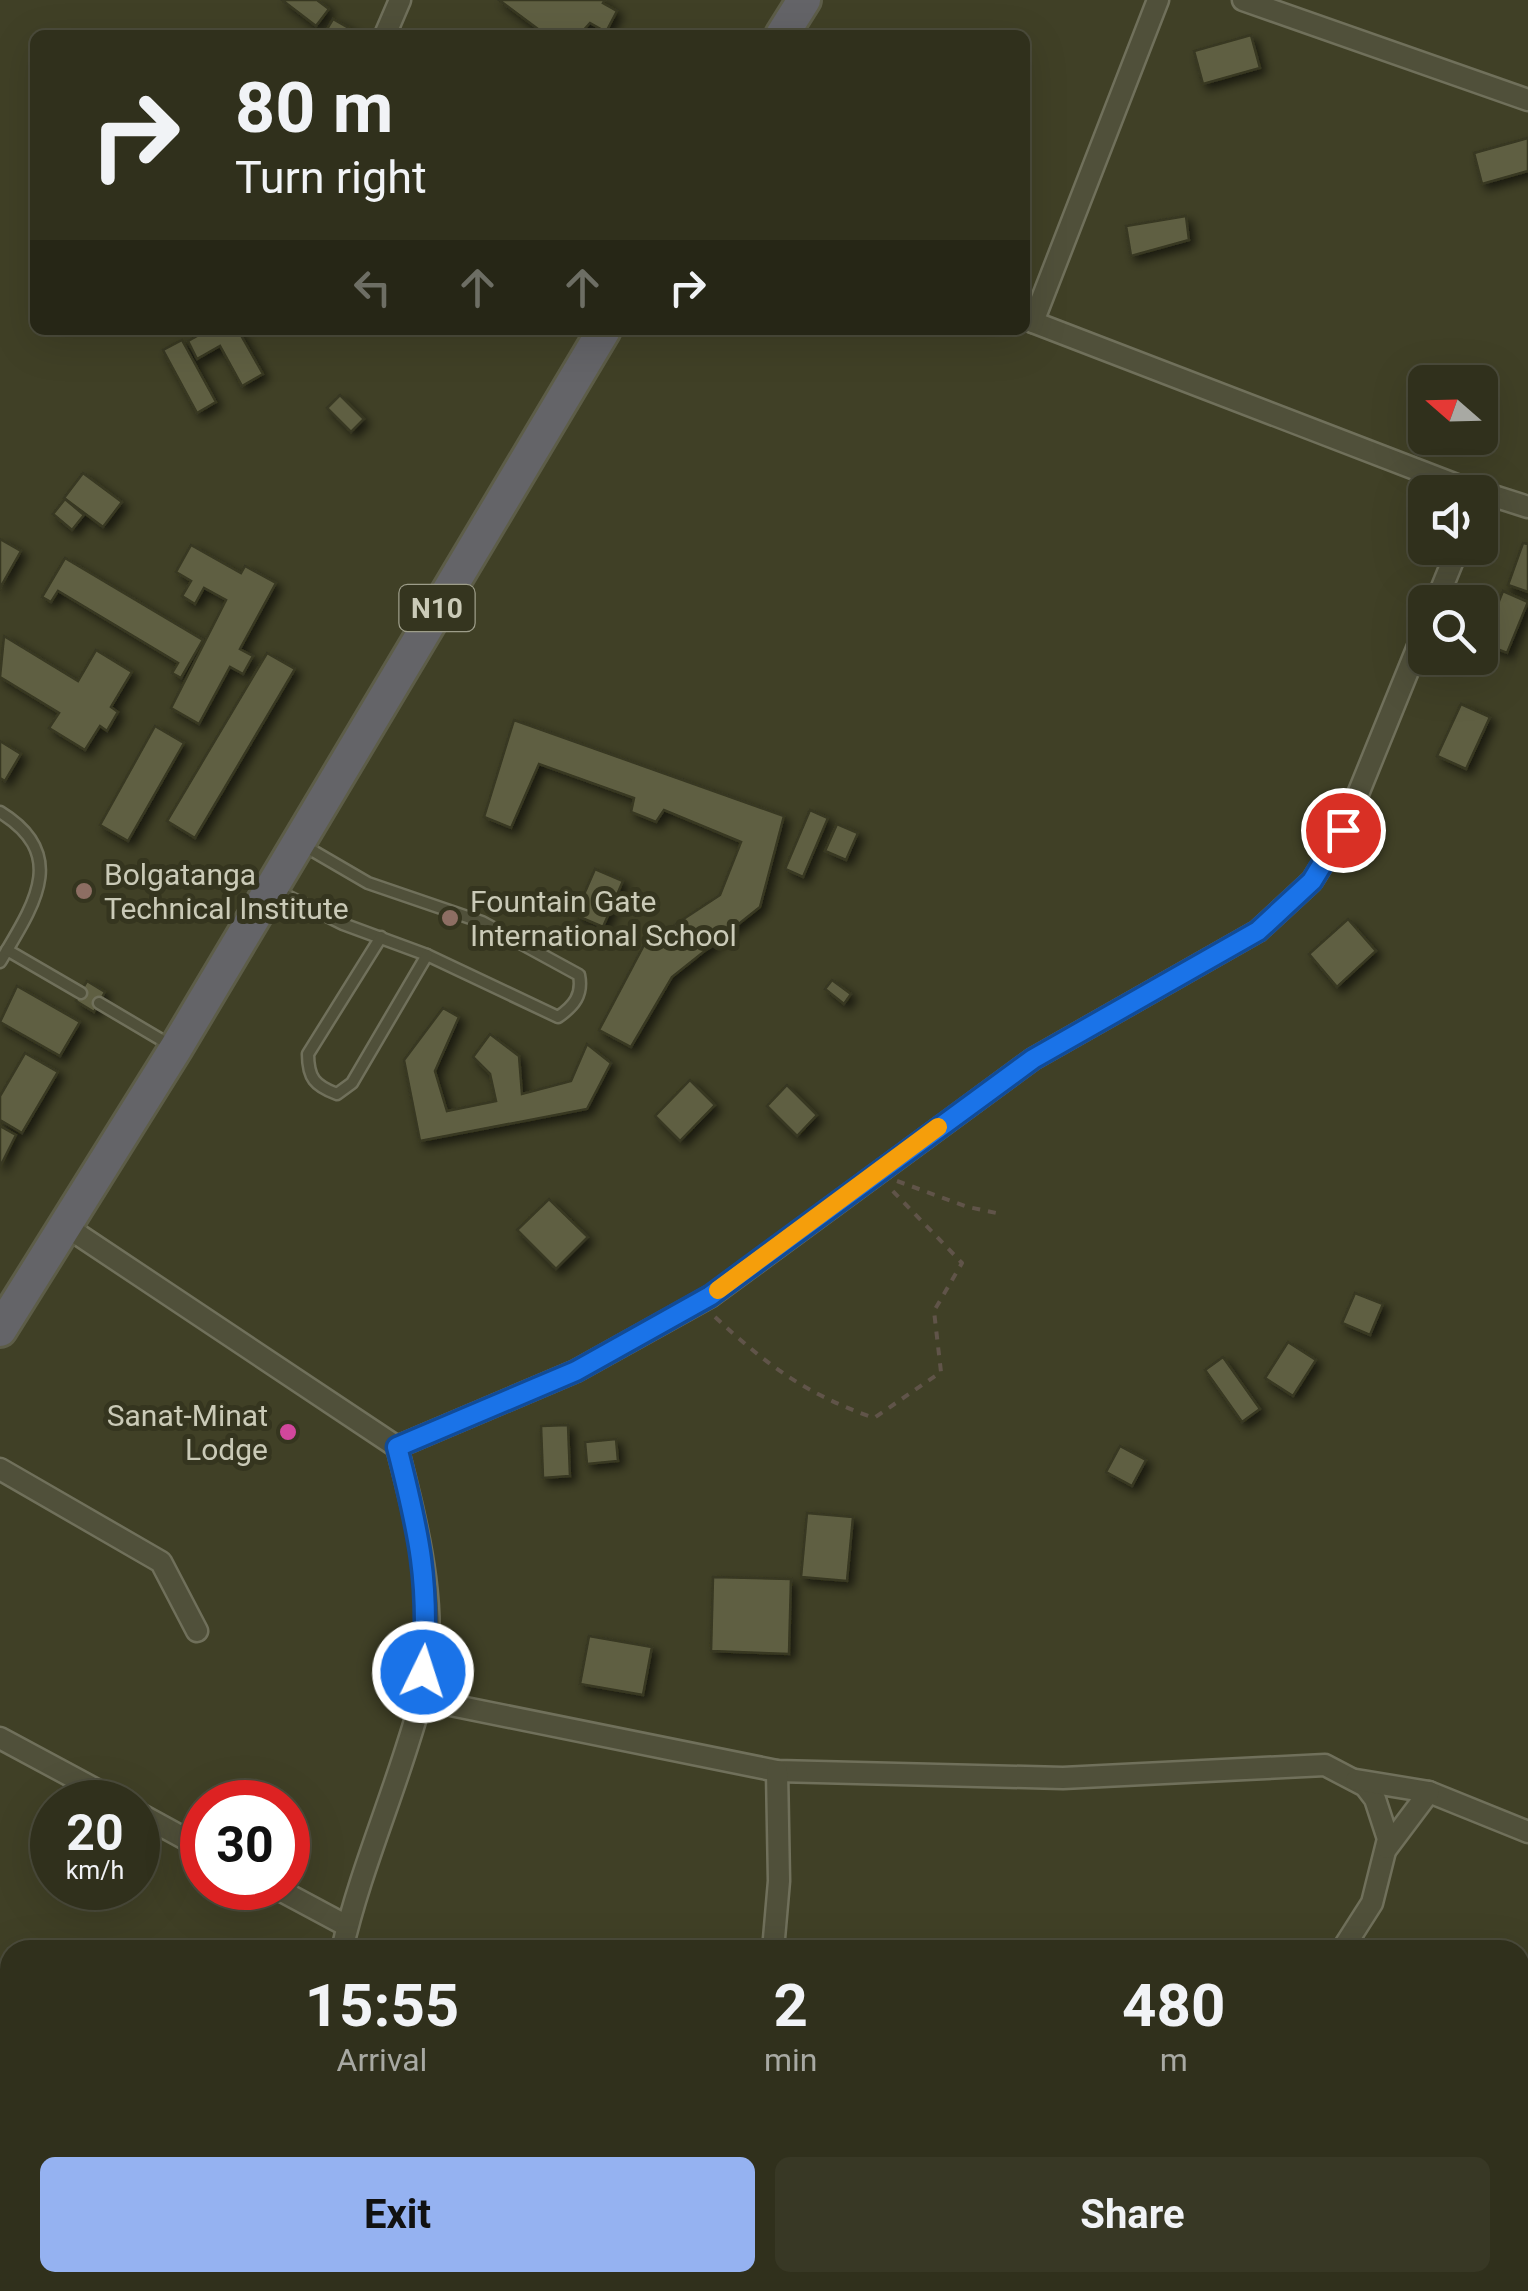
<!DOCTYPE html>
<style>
body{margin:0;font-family:Roboto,sans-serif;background:#383825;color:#f1f3f6;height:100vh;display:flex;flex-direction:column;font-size:38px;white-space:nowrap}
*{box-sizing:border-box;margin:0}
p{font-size:32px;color:#a8a9a3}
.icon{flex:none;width:55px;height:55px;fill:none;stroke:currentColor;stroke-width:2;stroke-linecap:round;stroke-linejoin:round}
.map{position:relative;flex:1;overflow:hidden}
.sheet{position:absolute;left:0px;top:1940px;width:1530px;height:352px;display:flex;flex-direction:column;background:#30301c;border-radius:30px 30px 0 0;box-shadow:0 10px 40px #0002,0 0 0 2px #4b4b3b}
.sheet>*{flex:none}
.hud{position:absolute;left:30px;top:30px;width:1000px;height:305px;border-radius:15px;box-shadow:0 10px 40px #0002,0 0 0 2px #4b4b3b;background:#30301c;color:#f1f3f6;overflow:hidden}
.needle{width:65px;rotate:290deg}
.buttons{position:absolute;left:1408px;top:365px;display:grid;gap:20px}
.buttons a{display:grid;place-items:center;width:90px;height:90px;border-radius:15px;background:#30301c;box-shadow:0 10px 40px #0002,0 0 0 2px #4b4b3b;font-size:50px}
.speed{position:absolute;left:30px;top:1780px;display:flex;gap:20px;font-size:50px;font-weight:700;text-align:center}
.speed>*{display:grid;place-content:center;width:130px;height:130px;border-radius:50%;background:#30301c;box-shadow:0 10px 40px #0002,0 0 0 2px #4b4b3b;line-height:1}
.speed small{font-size:25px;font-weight:400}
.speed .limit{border:15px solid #d22;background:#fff;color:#111}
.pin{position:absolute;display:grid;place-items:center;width:85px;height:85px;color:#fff;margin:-42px;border:5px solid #fff;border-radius:50%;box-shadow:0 2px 10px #0007}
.me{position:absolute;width:110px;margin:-55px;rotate:4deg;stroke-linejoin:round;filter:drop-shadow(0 0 8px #0008)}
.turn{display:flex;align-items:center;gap:35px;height:210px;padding:0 40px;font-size:45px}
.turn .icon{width:130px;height:130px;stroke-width:2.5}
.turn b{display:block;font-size:70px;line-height:85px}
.lanes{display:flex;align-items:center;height:95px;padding:0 40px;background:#0003;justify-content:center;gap:50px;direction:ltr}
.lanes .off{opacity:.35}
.eta{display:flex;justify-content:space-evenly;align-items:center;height:170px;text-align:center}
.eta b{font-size:60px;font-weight:700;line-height:70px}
.primary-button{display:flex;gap:20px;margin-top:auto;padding:20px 40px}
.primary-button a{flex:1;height:115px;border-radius:15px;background:#95b2f1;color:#111;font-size:40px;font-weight:700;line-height:115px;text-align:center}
.primary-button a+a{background:#383825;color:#f1f3f6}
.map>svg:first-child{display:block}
.building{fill:#5f5f42;stroke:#373721;stroke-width:2.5;filter:url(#shadow)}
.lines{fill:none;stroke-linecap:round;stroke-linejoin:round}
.service-casing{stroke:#70705b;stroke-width:15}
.minor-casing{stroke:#70705b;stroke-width:25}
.trunk-casing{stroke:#5d5d48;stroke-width:38}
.path{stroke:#605449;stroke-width:4;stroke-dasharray:8 8;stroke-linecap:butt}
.service{stroke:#50503a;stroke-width:10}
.minor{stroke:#50503a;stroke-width:20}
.trunk{stroke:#646468;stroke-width:32}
.route-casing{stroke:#114b97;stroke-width:25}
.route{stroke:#1a73e8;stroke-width:18}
.slow{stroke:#f59e0b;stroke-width:18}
.education-dot{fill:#8d6e63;stroke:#35351f;stroke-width:4}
.hotel-dot{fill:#d1479c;stroke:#35351f;stroke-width:4}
.labels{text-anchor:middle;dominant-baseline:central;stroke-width:10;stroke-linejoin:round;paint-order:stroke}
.shield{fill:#35351f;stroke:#9d9d89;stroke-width:2.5}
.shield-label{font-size:28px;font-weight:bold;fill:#cacab7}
.poi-label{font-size:30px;fill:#cacab7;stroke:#35351f;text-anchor:start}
</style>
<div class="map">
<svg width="1528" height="2291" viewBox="0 0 1528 2291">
<defs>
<filter id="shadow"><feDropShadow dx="5" dy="5" stdDeviation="5" flood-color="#0009"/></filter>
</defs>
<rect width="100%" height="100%" fill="#404026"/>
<g class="building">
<path d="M282 0H317L329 9 316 26Z"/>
<path d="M499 0H605L603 3 617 11 606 32 590 23 580 34 546 35Z"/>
<path d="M333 19 354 31 352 35 324 34Z"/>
<path d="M1251 35 1260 68 1203 84 1194 51Z"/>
<path d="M1528 138V171L1482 184 1474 153Z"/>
<path d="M1186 216 1189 240 1131 256 1126 226Z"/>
<path d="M208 330H238L263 374 242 386 220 346 197 359 188 341Z"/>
<path d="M182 340 216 402 197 413 163 350Z"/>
<path d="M340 395 364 419 351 432 327 408Z"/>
<path d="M83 473 122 502 103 527 64 498Z"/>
<path d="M65 499 84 515 72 530 53 514Z"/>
<path d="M0 539 21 551 0 588Z"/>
<path d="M1523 543 1528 544V592L1508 585Z"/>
<path d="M191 545 241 573 245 566 276 583 240 649 253 656 243 674 230 667 199 724 171 708 226 600 204 588 195 604 182 596 191 581 176 572Z"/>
<path d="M65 558 203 640 181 678 172 673 178 663 58 591 51 602 42 597Z"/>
<path d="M1503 591 1528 602 1507 653 1482 643Z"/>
<path d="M4 636 78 681 96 650 132 672 111 707 118 712 107 731 100 726 85 750 49 728 59 713 0 677Z"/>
<path d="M267 653 295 669 195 838 167 821Z"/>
<path d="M1461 704 1490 717 1466 769 1437 756Z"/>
<path d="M514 720 784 816 760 907 672 977 631 1047 599 1030 644 945 720 895 741 842 664 810 656 822 631 812 634 798 539 764 511 828 484 817Z"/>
<path d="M155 726 184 743 128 841 100 825Z"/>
<path d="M0 741 21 754 5 781 0 778Z"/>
<path d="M810 810 828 818 803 877 785 869Z"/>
<path d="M837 824 858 833 846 860 825 851Z"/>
<path d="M595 869 623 881 603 927 575 915Z"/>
<path d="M1348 919 1376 951 1337 987 1309 954Z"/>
<path d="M832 980 851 994 844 1004 825 989Z"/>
<path d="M87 981 105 992 94 1012 76 1001Z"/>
<path d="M17 986 80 1022 60 1056 0 1022Z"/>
<path d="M443 1008 459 1017 435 1071 447 1111 496 1101 490 1074 473 1057 490 1034 519 1056 522 1094 571 1081 587 1044 611 1063 587 1109 420 1141 404 1060Z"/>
<path d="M25 1053 58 1072 22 1133 0 1120V1096Z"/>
<path d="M690 1080 715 1105 680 1141 655 1116Z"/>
<path d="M787 1085 817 1115 797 1136 767 1106Z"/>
<path d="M0 1126 16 1135 0 1167Z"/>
<path d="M549 1199 588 1237 556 1269 517 1230Z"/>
<path d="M1355 1293 1383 1304 1370 1335 1342 1323Z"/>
<path d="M1288 1342 1316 1360 1293 1396 1265 1378Z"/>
<path d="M1223 1357 1260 1409 1242 1422 1205 1370Z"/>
<path d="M568 1425 570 1476 543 1478 541 1426Z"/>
<path d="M616 1439 618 1461 587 1464 585 1442Z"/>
<path d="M1120 1446 1146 1460 1132 1486 1106 1472Z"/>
<path d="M807 1513 853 1517 847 1581 801 1577Z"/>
<path d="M713 1577 791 1579 789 1654 711 1651Z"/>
<path d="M589 1636 652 1647 643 1695 580 1684Z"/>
</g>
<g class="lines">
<defs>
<g id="service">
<path d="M0 812C70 855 33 906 0 962"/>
<path d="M277 891 343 924 427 955 558 1017C574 1006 583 995 579 975L482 922 368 883 301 844"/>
<path d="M381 937 308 1054C308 1078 315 1086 337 1094L352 1083 427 955"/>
<path d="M7 950 81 993"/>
<path d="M99 1003 170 1045"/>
</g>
<g id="minor">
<path d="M1243 0 1528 100"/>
<path d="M385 35 400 0"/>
<path d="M1025 319 1480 494"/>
<path d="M1033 322 1158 0"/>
<path d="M1481 492 1528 507"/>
<path d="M1436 602 1458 548"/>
<path d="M64 1225 397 1447 576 1371 711 1296 1033 1059 1258 931 1312 881 1343 831 1425 629"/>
<path d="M0 1469 161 1562 197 1631"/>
<path d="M421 1699 777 1771 1063 1778 1325 1765 1365 1786 1375 1799 1388 1839 1372 1903 1342 1950"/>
<path d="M0 1738 119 1802"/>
<path d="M1356 1780 1429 1792 1528 1832"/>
<path d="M138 1813 202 1848"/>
<path d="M1387 1848 1429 1792"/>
<path d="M276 1888 347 1926"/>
<path d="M342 1950C361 1866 398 1786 420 1703 442 1618 418 1529 397 1447"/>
<path d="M773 1950 779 1881 777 1771"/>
<path d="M194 2282 199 2291"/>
<path d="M98 2291 111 2282"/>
<path d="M717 2291 718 2282"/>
<path d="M1106 2291 1113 2282"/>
</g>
<g id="trunk">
<path d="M782 35 804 0"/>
<path d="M0 1330 176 1048 604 330"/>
</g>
</defs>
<use href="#service" class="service-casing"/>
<use href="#minor" class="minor-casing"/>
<use href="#trunk" class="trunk-casing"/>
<g class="path">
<path d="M897 1181 968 1207 1001 1214"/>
<path d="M715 1317C768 1366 806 1394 874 1418L941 1372 934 1311 962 1263 889 1187"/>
</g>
<use href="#service" class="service"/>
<use href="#minor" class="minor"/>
<use href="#trunk" class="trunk"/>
</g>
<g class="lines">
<defs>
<path id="route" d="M423 1672C430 1582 419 1533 397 1447L576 1371 710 1296 1033 1059 1258 931 1312 881 1343 830"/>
</defs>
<use href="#route" class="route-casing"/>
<use href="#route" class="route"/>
<path class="slow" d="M718 1290 938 1127"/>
</g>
<g class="education-dot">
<circle cx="84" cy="891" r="10"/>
<circle cx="450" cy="918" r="10"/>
</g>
<circle class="hotel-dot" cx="288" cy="1432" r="10"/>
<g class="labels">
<rect class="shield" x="399.5" y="585" width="75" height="46" rx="8"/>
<g class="shield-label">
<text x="437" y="608">N10</text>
</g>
<g class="poi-label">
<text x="104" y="874">Bolgatanga<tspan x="104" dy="34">Technical Institute</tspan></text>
<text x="470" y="901">Fountain Gate<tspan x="470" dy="34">International School</tspan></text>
<text x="268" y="1415" text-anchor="end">Sanat-Minat<tspan x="268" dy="34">Lodge</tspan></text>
</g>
</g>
</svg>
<div class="buttons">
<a><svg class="needle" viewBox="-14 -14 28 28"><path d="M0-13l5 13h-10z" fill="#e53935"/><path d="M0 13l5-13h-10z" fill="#a8a9a3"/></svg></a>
<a><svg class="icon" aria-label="sound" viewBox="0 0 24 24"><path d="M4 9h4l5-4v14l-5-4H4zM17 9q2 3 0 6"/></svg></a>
<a><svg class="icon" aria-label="search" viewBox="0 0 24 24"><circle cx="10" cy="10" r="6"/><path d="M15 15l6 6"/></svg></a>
</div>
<div class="speed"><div>20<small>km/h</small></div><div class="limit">30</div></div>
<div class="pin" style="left:1343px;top:830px;background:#d93025"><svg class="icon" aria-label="arrive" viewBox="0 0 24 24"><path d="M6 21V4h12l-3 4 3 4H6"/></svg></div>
<svg class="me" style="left:423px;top:1672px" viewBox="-20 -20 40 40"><circle r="17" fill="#1a73e8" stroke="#fff" stroke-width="3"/><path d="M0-11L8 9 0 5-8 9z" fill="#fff"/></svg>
<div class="hud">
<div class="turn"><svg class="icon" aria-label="right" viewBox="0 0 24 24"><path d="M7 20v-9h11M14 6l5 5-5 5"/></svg><div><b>80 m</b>Turn right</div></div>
<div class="lanes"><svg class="icon off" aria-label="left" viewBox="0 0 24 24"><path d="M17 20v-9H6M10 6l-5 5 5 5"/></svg><svg class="icon off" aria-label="ahead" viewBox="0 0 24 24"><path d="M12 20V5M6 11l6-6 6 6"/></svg><svg class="icon off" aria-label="ahead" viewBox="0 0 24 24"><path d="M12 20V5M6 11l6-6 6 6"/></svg><svg class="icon" aria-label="right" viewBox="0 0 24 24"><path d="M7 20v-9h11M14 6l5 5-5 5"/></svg></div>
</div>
<section class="sheet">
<div class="eta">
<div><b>15:55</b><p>Arrival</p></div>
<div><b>2</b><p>min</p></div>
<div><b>480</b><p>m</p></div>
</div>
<div class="primary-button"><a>Exit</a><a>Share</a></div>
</section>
</div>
